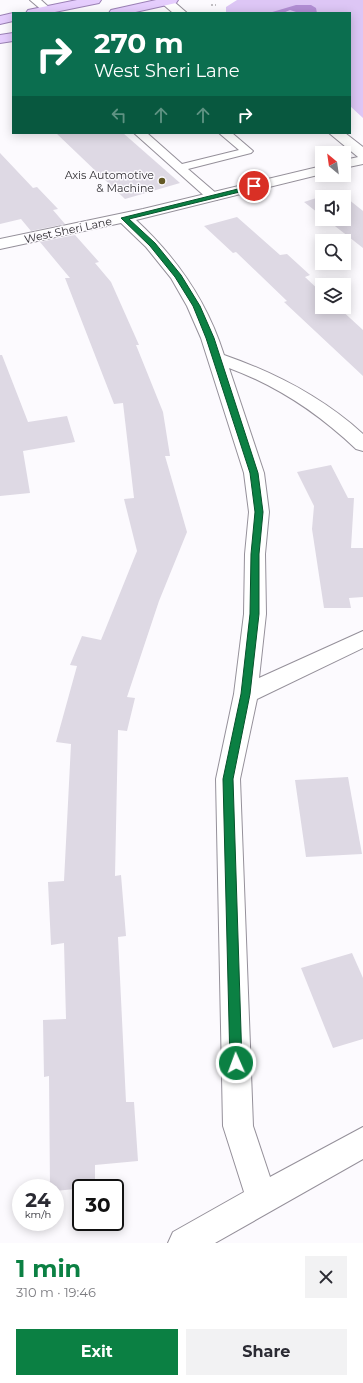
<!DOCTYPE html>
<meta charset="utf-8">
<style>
body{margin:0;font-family:Montserrat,sans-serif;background:#f2f2f3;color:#2b2b33;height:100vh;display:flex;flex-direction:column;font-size:15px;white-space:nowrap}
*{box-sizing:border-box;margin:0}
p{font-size:13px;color:#7c7c81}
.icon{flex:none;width:22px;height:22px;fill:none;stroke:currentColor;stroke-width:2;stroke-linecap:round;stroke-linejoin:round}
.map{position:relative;height:1243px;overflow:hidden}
.sheet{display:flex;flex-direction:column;background:#fff;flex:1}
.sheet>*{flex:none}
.guide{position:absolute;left:12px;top:12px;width:339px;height:122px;border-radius:0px;box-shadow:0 2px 10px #0003;background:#0b6e4f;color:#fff;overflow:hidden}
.needle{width:26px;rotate:331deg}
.buttons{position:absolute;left:315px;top:146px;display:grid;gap:8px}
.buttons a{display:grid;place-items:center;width:36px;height:36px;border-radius:0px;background:#fff;box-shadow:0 2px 10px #0003;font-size:20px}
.speed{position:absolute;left:12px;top:1179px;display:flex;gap:8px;font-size:20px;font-weight:700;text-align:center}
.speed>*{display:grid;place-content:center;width:52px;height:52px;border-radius:50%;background:#fff;box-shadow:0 2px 10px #0003;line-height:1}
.speed small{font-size:10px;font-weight:400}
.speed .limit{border:2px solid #111;border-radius:6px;background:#fff;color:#111}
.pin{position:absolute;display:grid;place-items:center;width:34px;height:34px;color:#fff;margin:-17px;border:2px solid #fff;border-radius:50%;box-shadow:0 1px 4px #0007}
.me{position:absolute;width:44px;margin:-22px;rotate:358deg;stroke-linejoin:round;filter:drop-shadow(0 0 3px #0008)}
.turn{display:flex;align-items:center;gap:14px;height:84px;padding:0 16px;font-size:18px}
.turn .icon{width:52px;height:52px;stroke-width:2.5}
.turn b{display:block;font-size:28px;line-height:34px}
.lanes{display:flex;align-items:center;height:38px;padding:0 16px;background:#0003;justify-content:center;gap:20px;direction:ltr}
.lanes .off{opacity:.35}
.round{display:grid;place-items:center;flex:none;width:42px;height:42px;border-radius:0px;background:#f2f2f3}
.head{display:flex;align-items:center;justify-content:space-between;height:68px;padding:0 16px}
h1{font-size:24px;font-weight:700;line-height:30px;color:#0b8043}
.cta{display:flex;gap:8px;margin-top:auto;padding:8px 16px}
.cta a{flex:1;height:46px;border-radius:0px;background:#0b8043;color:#fff;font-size:16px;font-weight:700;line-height:46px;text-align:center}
.cta a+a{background:#f2f2f3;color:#2b2b33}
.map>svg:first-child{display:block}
.green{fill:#ddc6f5}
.water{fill:#b28ed4}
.building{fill:#ded9e4}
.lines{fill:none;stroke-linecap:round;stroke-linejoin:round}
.lane-casing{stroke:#95909a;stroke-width:2}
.street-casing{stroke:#95909a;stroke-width:2}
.secondary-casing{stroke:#95909a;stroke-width:2}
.primary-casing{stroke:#9b80b5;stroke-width:2}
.path{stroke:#aeacb0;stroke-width:1.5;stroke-dasharray:2 2;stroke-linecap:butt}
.lane{fill:#fff;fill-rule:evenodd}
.street{fill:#fff;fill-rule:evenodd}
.secondary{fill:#fff;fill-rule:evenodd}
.primary{fill:#e5cdfd;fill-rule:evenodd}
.route{fill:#0b8043;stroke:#07532c}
.poi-dot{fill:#635824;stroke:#fcfafe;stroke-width:1.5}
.labels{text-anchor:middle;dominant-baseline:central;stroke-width:3;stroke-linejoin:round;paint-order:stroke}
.far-poi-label{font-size:11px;fill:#312f33;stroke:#fcfafe;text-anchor:end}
.far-street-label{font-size:11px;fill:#312f33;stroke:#fcfafe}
</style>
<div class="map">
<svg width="363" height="1243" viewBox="0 0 363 1243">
<rect width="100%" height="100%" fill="#fcfafe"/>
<path class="green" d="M237 0H363V118L350 106V13H226V7Z"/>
<path class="water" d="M296 5H311L316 8 317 13H299L290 10 283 13H269Z"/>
<g class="building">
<path d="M56 133H123L180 183 125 199Z"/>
<path d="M0 153 33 188 37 187 58 209 53 210 65 224 31 231 21 219 0 224Z"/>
<path d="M338 191 363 211V248L326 219H344V197H322V216L304 202Z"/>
<path d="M237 217 280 255 287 254 310 275 305 277 322 293V307H338L363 330V376L284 302 287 301 236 252 233 253 204 226Z"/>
<path d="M75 235 99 262 95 263 111 282 139 345H136L163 412 170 456H165L187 532 159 601 127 697 135 698 127 731 118 730 115 876 121 875 126 936 118 937 126 1102H134L138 1161 95 1165V1187L55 1191V1188H50L49 1076 44 1077 43 1020 66 1019 64 943 51 945 48 882 64 881 71 744 56 742 77 666 70 665 82 636 101 640 137 551 124 499 134 498 123 403 114 404 65 278H70L40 242Z"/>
<path d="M0 355H2L28 422 67 416 75 442 23 451 30 493 0 496Z"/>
<path d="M331 465 348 498H354L351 548H363V597L349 598 351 608H324L312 529 314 506 297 472Z"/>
<path d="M348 777 362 854 306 857 295 780Z"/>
<path d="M352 953 363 978V1039L333 1048 301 968Z"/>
</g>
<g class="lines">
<defs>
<g id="lane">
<path d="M30 0H41L52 10 47 13 44 12Z"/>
<path d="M134 133H147L182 164 239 150 219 133H232L253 151 251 153 188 169 217 194 219 197 217 200H209Z"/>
</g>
<g id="street">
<path d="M363 156V164L344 168V160Z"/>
<path d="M322 166V174L136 220C177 258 207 301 224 355 276 373 322 397 363 434V451L356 449C319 414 278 386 229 368L264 473 269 512 265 554 266 614 259 678 363 631V648L257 699 240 779 253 1126 270 1177 363 1127V1159L215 1243H168L173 1232 244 1192 223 1126 216 779 234 694 244 614 245 554 249 512 244 473 201 338 187 306 171 278 146 247 121 223 0 249V239L143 209Z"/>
</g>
<g id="secondary">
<path d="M158 0H172L187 13H173Z"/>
<path d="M329 133H345L363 147V158L358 157Z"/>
</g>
<g id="primary">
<path d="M77 0H101L99 3 50 13H26L28 10Z"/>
<path d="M156 0H178L176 3 131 13H109L111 10Z"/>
<path d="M13 13V21L0 24V16Z"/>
<path d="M13 33V41L0 43V35Z"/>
</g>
</defs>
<use href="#lane" class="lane-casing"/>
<use href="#street" class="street-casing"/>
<use href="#secondary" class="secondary-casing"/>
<use href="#primary" class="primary-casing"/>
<path class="path" d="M211 5H216"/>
<use href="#lane" class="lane"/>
<use href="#street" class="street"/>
<use href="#secondary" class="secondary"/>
<use href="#primary" class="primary"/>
</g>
<path class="route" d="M254 185 257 186 256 188 129 219 155 243 181 275 200 306 214 338 258 473 263 512 259 554V614L250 694 233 779 242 1063 240 1067 236 1069 232 1067 230 1063 223 779 241 694 250 614 251 554 255 512 250 473 206 338 193 306 175 277 150 246 121 218Z"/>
<circle class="poi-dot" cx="162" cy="181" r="4"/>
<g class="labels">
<g class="far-poi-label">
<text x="154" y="175">Axis Automotive<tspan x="154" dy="13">&amp; Machine</tspan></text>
</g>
<g class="far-street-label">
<text transform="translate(68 230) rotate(-12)">West Sheri Lane</text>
</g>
</g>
</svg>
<div class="buttons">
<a><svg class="needle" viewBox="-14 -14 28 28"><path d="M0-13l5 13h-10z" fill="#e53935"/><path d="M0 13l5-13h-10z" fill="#7c7c81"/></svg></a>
<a><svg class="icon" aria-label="sound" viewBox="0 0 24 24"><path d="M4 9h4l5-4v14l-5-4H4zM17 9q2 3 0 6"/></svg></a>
<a><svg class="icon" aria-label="search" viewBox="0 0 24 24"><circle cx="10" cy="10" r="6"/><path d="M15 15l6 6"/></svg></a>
<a><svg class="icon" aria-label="layers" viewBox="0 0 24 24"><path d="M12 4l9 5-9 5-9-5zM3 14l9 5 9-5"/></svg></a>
</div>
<div class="speed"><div>24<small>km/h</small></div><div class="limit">30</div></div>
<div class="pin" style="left:254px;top:186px;background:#d93025"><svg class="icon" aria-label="arrive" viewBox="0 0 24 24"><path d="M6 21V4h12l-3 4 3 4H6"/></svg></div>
<svg class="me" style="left:236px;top:1063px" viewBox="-20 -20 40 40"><circle r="17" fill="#0b8043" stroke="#fff" stroke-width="3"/><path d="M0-11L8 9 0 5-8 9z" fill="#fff"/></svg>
<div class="guide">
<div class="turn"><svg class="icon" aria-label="right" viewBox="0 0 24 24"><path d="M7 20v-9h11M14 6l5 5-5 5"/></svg><div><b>270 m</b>West Sheri Lane</div></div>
<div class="lanes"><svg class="icon off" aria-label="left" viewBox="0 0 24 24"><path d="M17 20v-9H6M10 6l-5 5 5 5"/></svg><svg class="icon off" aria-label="ahead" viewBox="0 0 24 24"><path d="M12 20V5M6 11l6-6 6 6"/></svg><svg class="icon off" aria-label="ahead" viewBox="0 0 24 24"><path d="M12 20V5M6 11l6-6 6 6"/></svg><svg class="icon" aria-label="right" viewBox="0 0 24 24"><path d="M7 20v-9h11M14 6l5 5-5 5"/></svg></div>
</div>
</div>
<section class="sheet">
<div class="head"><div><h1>1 min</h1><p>310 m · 19:46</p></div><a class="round"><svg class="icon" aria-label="close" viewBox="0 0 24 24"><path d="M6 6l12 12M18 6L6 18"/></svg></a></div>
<div class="cta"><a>Exit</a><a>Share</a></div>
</section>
